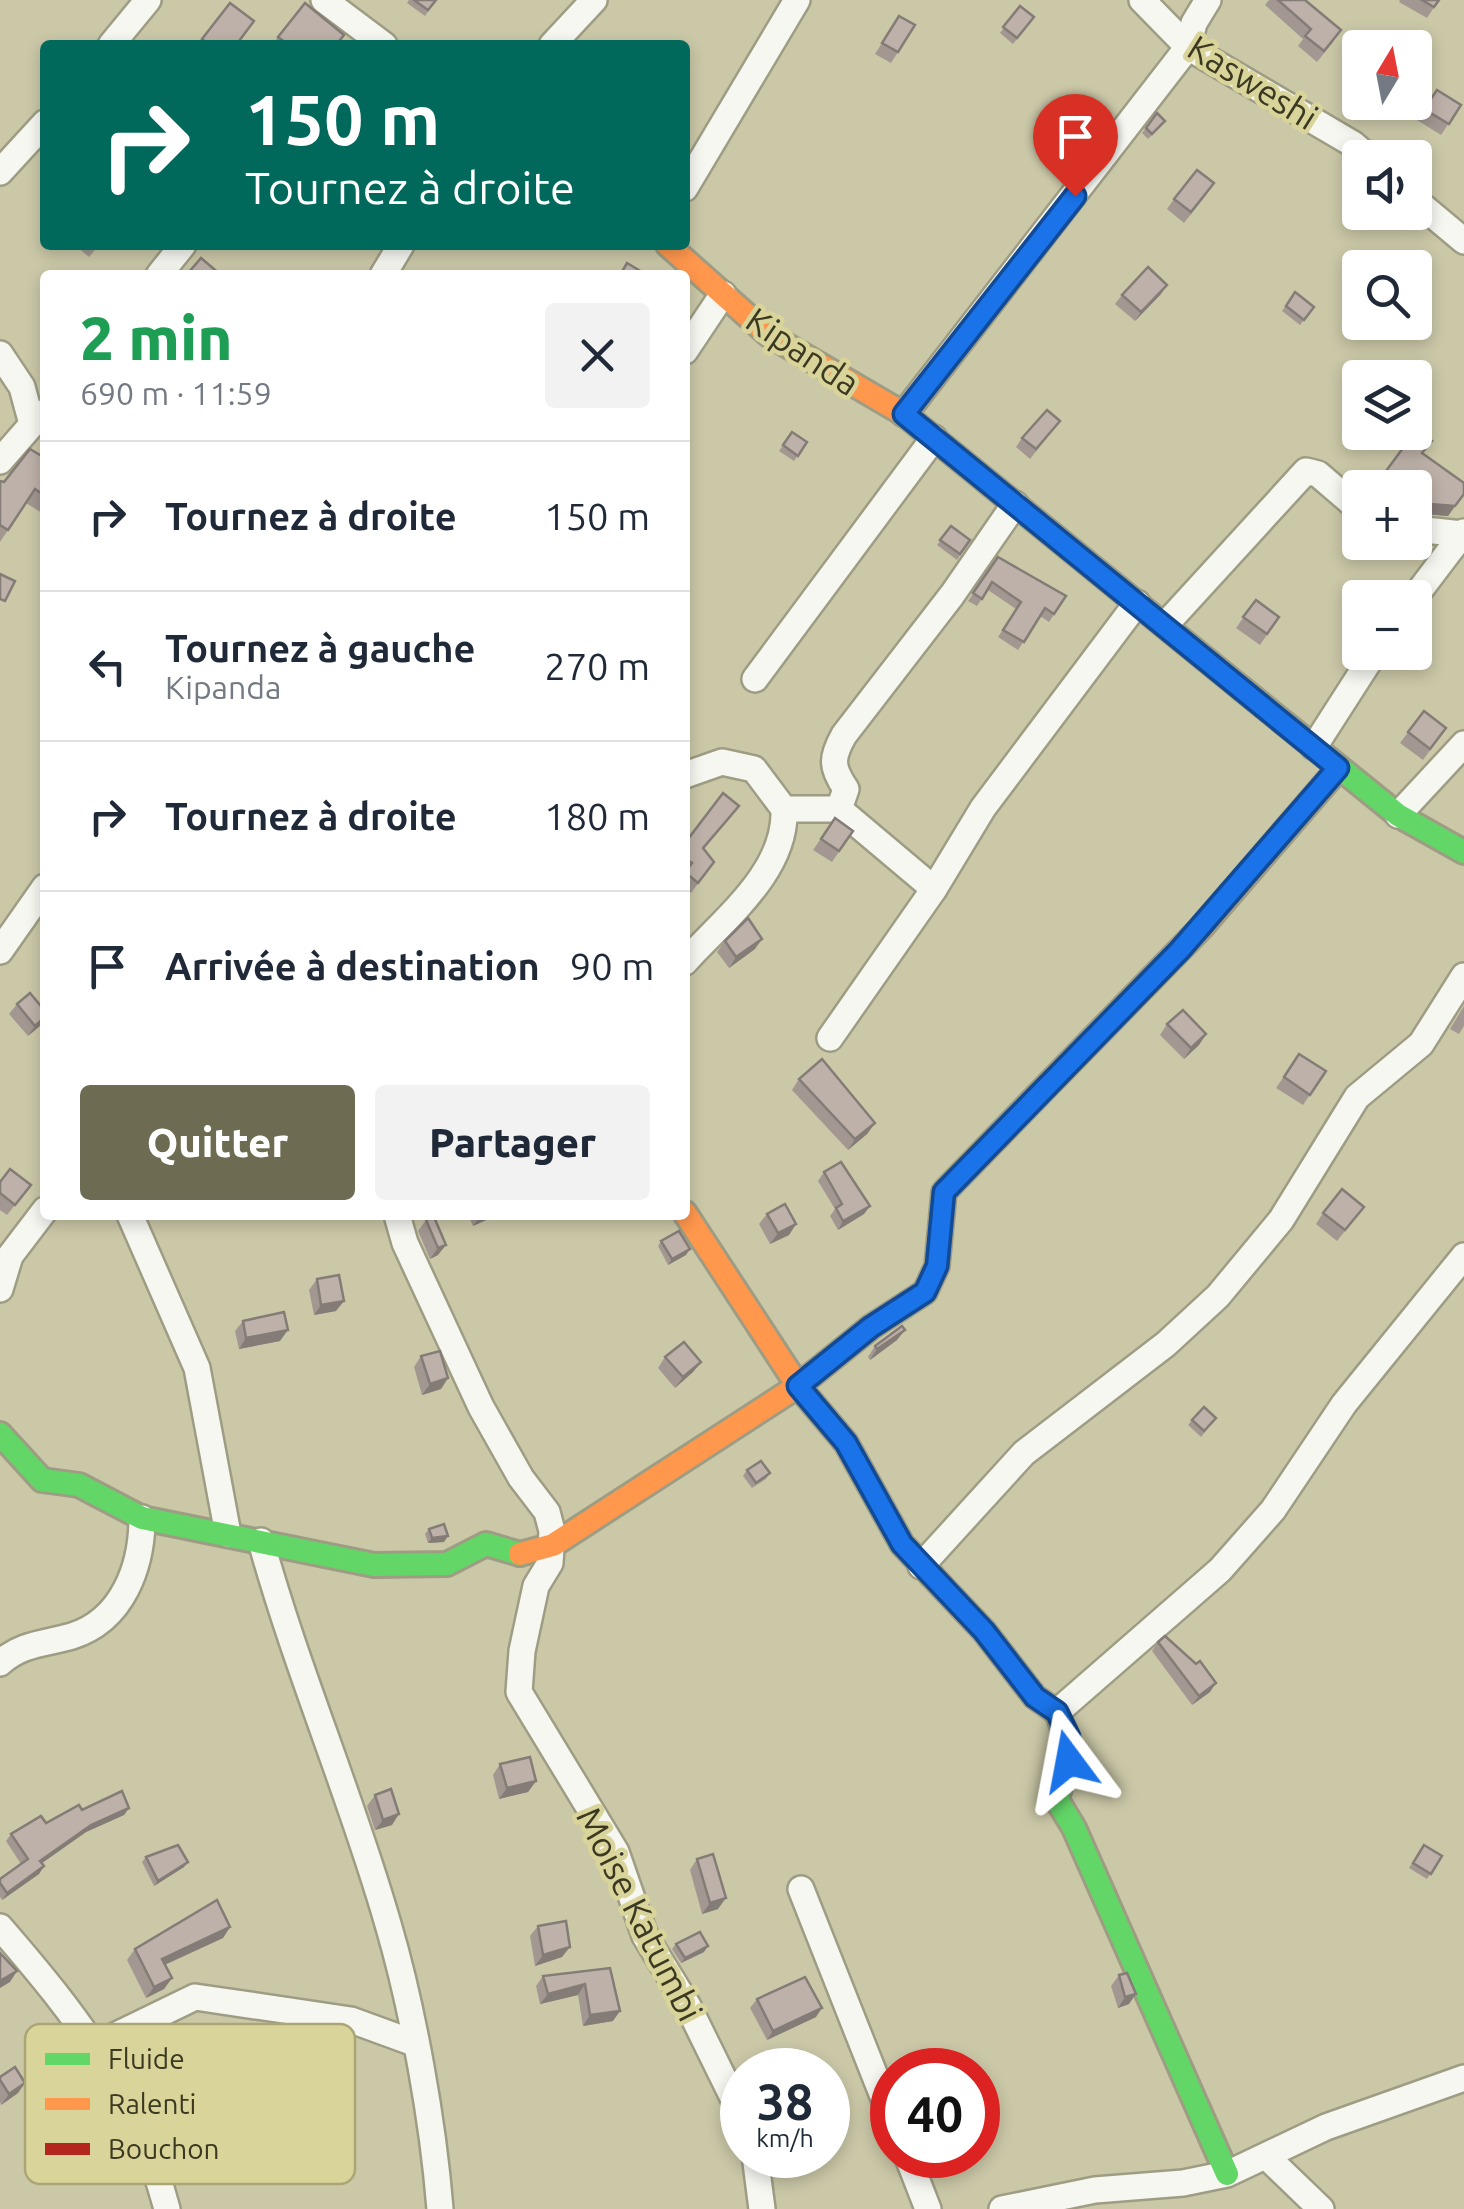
<!DOCTYPE html>
<html lang="fr">
<meta charset="utf-8">
<style>
body{margin:0;font-family:Ubuntu,sans-serif;background:#f2f2f3;color:#1f2937;height:100vh;display:flex;flex-direction:column;font-size:38px;white-space:nowrap}
*{box-sizing:border-box;margin:0}
p{font-size:32px;color:#747a83}
.icon{flex:none;width:55px;height:55px;fill:none;stroke:currentColor;stroke-width:2;stroke-linecap:round;stroke-linejoin:round}
.map{position:relative;flex:1;overflow:hidden}
.drawer{position:absolute;left:40px;top:270px;width:650px;height:950px;display:flex;flex-direction:column;background:#fff;border-radius:10px;box-shadow:0 5px 15px #0003}
.drawer>*{flex:none}
.hud{position:absolute;left:40px;top:40px;width:650px;height:210px;border-radius:10px;box-shadow:0 5px 15px #0003;background:#00695c;color:#fff;overflow:hidden}
.needle{width:65px;rotate:10deg}
.controls{position:absolute;left:1342px;top:30px;display:grid;gap:20px}
.controls a{display:grid;place-items:center;width:90px;height:90px;border-radius:10px;background:#fff;box-shadow:0 5px 15px #0003;font-size:50px}
.speed{position:absolute;left:720px;top:2048px;display:flex;gap:20px;font-size:50px;font-weight:700;text-align:center}
.speed>*{display:grid;place-content:center;width:130px;height:130px;border-radius:50%;background:#fff;box-shadow:0 5px 15px #0003;line-height:1}
.speed small{font-size:25px;font-weight:400}
.speed .limit{border:15px solid #d22;background:#fff;color:#111}
.pin{position:absolute;display:grid;place-items:center;width:85px;height:85px;color:#fff;margin:-102px -42px;border-radius:50% 50% 50% 0;rotate:-45deg;box-shadow:0 0 10px #0007}
.pin .icon{rotate:45deg}
.me{position:absolute;width:110px;margin:-55px;rotate:347deg;stroke-linejoin:round;filter:drop-shadow(0 0 8px #0008)}
.turn{display:flex;align-items:center;gap:35px;height:210px;padding:0 40px;font-size:45px}
.turn .icon{width:130px;height:130px;stroke-width:2.5}
.turn b{display:block;font-size:70px;line-height:85px}
.round{display:grid;place-items:center;flex:none;width:105px;height:105px;border-radius:10px;background:#f2f2f3}
.head{display:flex;align-items:center;justify-content:space-between;height:170px;padding:0 40px}
h1{font-size:60px;font-weight:800;line-height:75px;color:#1e9e55}
.cta{display:flex;gap:20px;margin-top:auto;padding:20px 40px}
.cta a{flex:1;height:115px;border-radius:10px;background:#6d6b51;color:#fff;font-size:40px;font-weight:800;line-height:115px;text-align:center}
.cta a+a{background:#f2f2f3;color:#1f2937}
ul{padding:0;list-style:none}
li{display:flex;align-items:center;gap:30px;height:150px;padding:0 40px;border-top:2px solid #e0e1e3}
li div{flex:1}
li b{display:block;font-size:38px}
li em{font-style:normal}
.map>svg:first-child{display:block}
.lines{fill:none;stroke-linecap:round;stroke-linejoin:round}
.street-casing{stroke:#9e9d84;stroke-width:30}
.fast-casing{stroke:#9e9d84;stroke-width:28}
.slow-casing{stroke:#9e9d84;stroke-width:28}
.jam-casing{stroke:#9e9d84;stroke-width:28}
.street{stroke:#f7f7f2;stroke-width:25}
.fast{stroke:#63d668;stroke-width:22}
.slow{stroke:#ff974d;stroke-width:22}
.jam{stroke:#b3261e;stroke-width:22}
.wall{fill:#a39891}
.shaded-wall{fill:#847c76}
.building{fill:#bdb1a9;stroke:#847c76;stroke-width:2.5}
.route-casing{stroke:#114b97;stroke-width:25}
.route{stroke:#1a73e8;stroke-width:18}
.labels{text-anchor:middle;dominant-baseline:central;stroke-width:9;stroke-linejoin:round;paint-order:stroke}
.street-label{font-size:35px;fill:#3b3922;stroke:#d9d49a}
.key{fill:#d9d49a;stroke:#aaa676;stroke-width:2.5}
.key-label{font-size:28px;fill:#3b3922}
</style>
<div class="map">
<svg width="1464" height="2209" viewBox="0 0 1464 2209">
<rect width="100%" height="100%" fill="#cbc8a8"/>
<g class="lines">
<defs>
<g id="street">
<path d="M324 0 384 45"/>
<path d="M1142 0 1188 47 1353 144 1369 158"/>
<path d="M111 45 148 0"/>
<path d="M552 45 594 0"/>
<path d="M0 172 45 123"/>
<path d="M685 188 797 0"/>
<path d="M1415 200 1464 241"/>
<path d="M159 275 183 245"/>
<path d="M383 275 401 245"/>
<path d="M685 351 723 294"/>
<path d="M0 354 22 387 32 424"/>
<path d="M904 414 1188 47 1194 23 1208 0"/>
<path d="M0 461 42 413"/>
<path d="M1415 529 1463 534"/>
<path d="M1414 598 1464 532"/>
<path d="M1166 624 1306 471 1318 474 1360 510"/>
<path d="M755 679 934 438"/>
<path d="M1314 747 1375 652"/>
<path d="M685 775 722 762 754 769 784 809H839L934 889"/>
<path d="M839 809 846 789C831 767 831 758 844 735L952 595 1015 504"/>
<path d="M1398 815 1464 744"/>
<path d="M0 951 45 887"/>
<path d="M685 962C724 919 787 871 784 809"/>
<path d="M830 1038 934 889 983 808 1137 603"/>
<path d="M130 1215 197 1368 228 1534"/>
<path d="M397 1215 405 1243 481 1407 521 1478 547 1512 552 1531 550 1563 536 1586 522 1651 519 1692 616 1852 645 1936 688 2006 742 2116"/>
<path d="M0 1289 10 1256 45 1210"/>
<path d="M261 1541C297 1671 351 1795 388 1924 413 2009 433 2121 440 2209"/>
<path d="M921 1566 1024 1453 1166 1344 1218 1296 1281 1220 1357 1097 1421 1044 1464 976"/>
<path d="M0 1663C22 1643 45 1644 72 1636 123 1620 142 1566 142 1518"/>
<path d="M1057 1712 1220 1570 1273 1510 1344 1404 1464 1256"/>
<path d="M801 1889 892 2119"/>
<path d="M0 1927C78 2017 136 2092 167 2209"/>
<path d="M94 2046 195 1997 351 2020 414 2043"/>
<path d="M755 2155 762 2209"/>
<path d="M907 2155 928 2209"/>
<path d="M1267 2157 1321 2209"/>
<path d="M1002 2209 1095 2190 1183 2183 1227 2174 1326 2127 1464 2078"/>
</g>
<g id="fast">
<path d="M1241 688 1398 815 1464 852"/>
<path d="M0 1434 42 1480 79 1485 142 1518 374 1565 447 1564 486 1544 520 1554"/>
<path d="M932 1576 984 1631 1035 1697 1057 1712 1070 1748 1057 1800 1074 1828 1227 2174"/>
</g>
<g id="slow">
<path d="M668 245 769 335 904 414 1241 688"/>
<path d="M685 1213 798 1386 846 1443 902 1544 932 1576"/>
<path d="M520 1554 553 1545 798 1386 871 1327 925 1292 937 1266 944 1192 1037 1096"/>
</g>
<path id="jam" d="M1037 1096 1201 928 1338 769"/>
</defs>
<use href="#street" class="street-casing"/>
<use href="#fast" class="fast-casing"/>
<use href="#slow" class="slow-casing"/>
<use href="#jam" class="jam-casing"/>
<use href="#street" class="street"/>
<use href="#fast" class="fast"/>
<use href="#slow" class="slow"/>
<use href="#jam" class="jam"/>
</g>
<g class="wall">
<path d="M409 0H436L425 16 407 3Z"/>
<path d="M1269 0H1305L1334 41 1317 62 1298 46 1303 39 1265 5Z"/>
<path d="M1400 0H1439L1427 18 1399 2Z"/>
<path d="M1020 6 1034 17 1013 44 1000 33Z"/>
<path d="M899 16 898 52 891 63 875 54Z"/>
<path d="M278 37 337 45H272Z"/>
<path d="M1437 90 1461 105 1441 135 1417 120Z"/>
<path d="M1157 113 1161 126 1148 139 1142 133Z"/>
<path d="M1207 194 1184 223 1167 209 1174 199Z"/>
<path d="M75 245H99L89 257Z"/>
<path d="M1295 292 1314 307 1300 325 1282 311Z"/>
<path d="M1161 294 1135 321 1115 304 1122 295Z"/>
<path d="M1053 430 1030 459 1016 447 1022 438Z"/>
<path d="M792 432 807 442 794 461 779 451Z"/>
<path d="M1414 432 1423 453 1464 494 1448 516 1424 514 1415 507V488H1375Z"/>
<path d="M45 458V515L26 503 0 542V481L4 482Z"/>
<path d="M951 526 970 540 957 560 937 545Z"/>
<path d="M998 557 1066 596 1049 622 1040 616 1018 650 998 637 1016 609 988 590 977 606 968 601Z"/>
<path d="M1256 600 1279 617 1260 645 1236 628Z"/>
<path d="M1424 711 1446 728 1423 760 1400 743Z"/>
<path d="M732 816 704 849 714 862 691 893 685 888V843Z"/>
<path d="M835 818 853 831 832 862 813 850Z"/>
<path d="M725 941 755 949 729 968 717 952Z"/>
<path d="M17 1004 41 1025 28 1036 9 1014Z"/>
<path d="M1464 1006V1026L1459 1034 1450 1029Z"/>
<path d="M1167 1024 1206 1034 1199 1045 1184 1059 1160 1035Z"/>
<path d="M1299 1054 1326 1071 1303 1105 1276 1088Z"/>
<path d="M799 1079 875 1123 867 1134 848 1150 792 1090Z"/>
<path d="M824 1172 870 1206 864 1214 838 1230 830 1216 835 1209 818 1181Z"/>
<path d="M0 1182 23 1195 7 1215 0 1210Z"/>
<path d="M1323 1213 1356 1217 1337 1241 1316 1224Z"/>
<path d="M767 1214 796 1224 789 1235 770 1244 759 1224Z"/>
<path d="M468 1215H497L473 1226Z"/>
<path d="M434 1217 438 1255 430 1259 418 1231 426 1220Z"/>
<path d="M661 1241 686 1255 668 1265 658 1246Z"/>
<path d="M317 1279 336 1311 314 1315 309 1290Z"/>
<path d="M243 1321 280 1341 239 1349 235 1331Z"/>
<path d="M897 1340 870 1360 868 1357 875 1346Z"/>
<path d="M421 1356 448 1378 441 1389 422 1395 414 1367Z"/>
<path d="M665 1357 701 1362 693 1372 675 1388 658 1368Z"/>
<path d="M1216 1418 1201 1437 1188 1425 1192 1420Z"/>
<path d="M747 1470 770 1473 766 1479 752 1488 743 1476Z"/>
<path d="M429 1529 444 1542 428 1543 425 1534Z"/>
<path d="M1158 1642 1196 1664 1210 1692 1192 1705 1152 1651Z"/>
<path d="M500 1764 536 1781 528 1792 499 1799 493 1775Z"/>
<path d="M375 1795 392 1825 375 1830 367 1806Z"/>
<path d="M129 1808 124 1815 86 1832 42 1863 44 1866 39 1874 2 1900 0 1897V1879L21 1864 6 1841 11 1834 46 1823 82 1810Z"/>
<path d="M1424 1845 1442 1856 1427 1879 1409 1868Z"/>
<path d="M146 1857 184 1867 154 1886 142 1862Z"/>
<path d="M697 1859 718 1909 702 1914 690 1870Z"/>
<path d="M538 1926 562 1957 535 1966 530 1936Z"/>
<path d="M230 1927 223 1938 165 1965 172 1978 164 1989 146 1998 127 1960 135 1949Z"/>
<path d="M676 1944 704 1952 681 1963 672 1949Z"/>
<path d="M610 1968 613 2021 583 2026 578 1995 540 2004 536 1986 543 1976Z"/>
<path d="M1119 1975 1129 2004 1118 2008 1111 1986Z"/>
<path d="M757 1999 816 2017 767 2040 750 2008Z"/>
<path d="M0 2077 18 2093 1 2105 0 2102Z"/>
<path d="M59 2134 86 2163 65 2173 51 2144Z"/>
</g>
<g class="shaded-wall">
<path d="M1167 285 1161 294 1135 321 1141 312Z"/>
<path d="M1430 504 1455 506 1448 516 1424 514Z"/>
<path d="M762 939 755 949 729 968 736 957Z"/>
<path d="M45 1017 41 1025 28 1036 35 1026Z"/>
<path d="M1206 1034 1199 1045 1184 1059 1191 1048Z"/>
<path d="M875 1123 867 1134 848 1150 855 1139Z"/>
<path d="M870 1206 864 1214 838 1230 843 1221Z"/>
<path d="M481 1215H497L473 1226Z"/>
<path d="M796 1224 789 1235 770 1244 778 1233Z"/>
<path d="M446 1245 438 1255 430 1259 438 1248Z"/>
<path d="M690 1249 686 1255 668 1265 672 1259Z"/>
<path d="M344 1301 336 1311 314 1315 321 1305Z"/>
<path d="M288 1330 280 1341 239 1349 246 1338Z"/>
<path d="M905 1330 897 1340 870 1360 877 1349Z"/>
<path d="M701 1362 693 1372 675 1388 683 1377Z"/>
<path d="M448 1378 441 1389 422 1395 430 1384Z"/>
<path d="M448 1536 444 1542 428 1543 432 1538Z"/>
<path d="M1216 1683 1210 1692 1192 1705 1199 1696Z"/>
<path d="M536 1781 528 1792 499 1799 507 1788Z"/>
<path d="M129 1808 124 1815 86 1832 35 1868 40 1861 91 1825Z"/>
<path d="M399 1814 392 1825 375 1830 383 1820Z"/>
<path d="M188 1862 184 1867 154 1886 158 1881Z"/>
<path d="M44 1866 39 1874 2 1900 7 1893Z"/>
<path d="M726 1898 718 1909 702 1914 710 1903Z"/>
<path d="M230 1927 223 1938 155 1969 162 1959Z"/>
<path d="M708 1946 704 1952 681 1963 685 1958Z"/>
<path d="M570 1947 562 1957 535 1966 543 1955Z"/>
<path d="M17 1971 10 1982 0 1988V1981Z"/>
<path d="M172 1978 164 1989 146 1998 154 1987Z"/>
<path d="M585 1984 578 1995 540 2004 548 1994Z"/>
<path d="M1136 1994 1129 2004 1118 2008 1125 1997Z"/>
<path d="M822 2008 816 2017 767 2040 773 2031Z"/>
<path d="M620 2011 613 2021 583 2026 590 2015Z"/>
<path d="M25 2083 18 2093 1 2105 9 2094Z"/>
<path d="M93 2153 86 2163 65 2173 73 2163Z"/>
</g>
<g class="building">
<path d="M414 0H436L428 10Z"/>
<path d="M1278 0H1305L1341 30 1324 51 1305 36 1311 29Z"/>
<path d="M1422 0H1439L1434 7Z"/>
<path d="M230 3 254 21 236 45H210L202 39Z"/>
<path d="M305 3 344 35 336 45H289L278 37Z"/>
<path d="M1020 6 1034 17 1017 38 1003 27Z"/>
<path d="M899 16 915 25 898 52 882 43Z"/>
<path d="M1437 90 1461 105 1449 124 1424 109Z"/>
<path d="M1157 113 1165 121 1152 134 1146 128Z"/>
<path d="M1197 170 1214 183 1191 212 1174 199Z"/>
<path d="M201 258 221 275H192L189 272Z"/>
<path d="M627 263 647 275H620Z"/>
<path d="M1148 267 1167 285 1141 312 1122 295Z"/>
<path d="M1295 292 1314 307 1304 320 1286 306Z"/>
<path d="M1047 410 1060 421 1036 449 1022 438Z"/>
<path d="M1417 429 1432 441 1422 453 1464 483V494L1455 506 1430 504 1415 493V488H1407L1401 483 1398 488 1375 486Z"/>
<path d="M792 432 807 442 798 456 783 445Z"/>
<path d="M30 449 45 458V496L35 489 8 530 0 525V481L4 482Z"/>
<path d="M951 526 970 540 960 554 940 540Z"/>
<path d="M998 557 1066 596 1054 614 1045 608 1024 642 1003 630 1021 602 992 582 982 599 973 593Z"/>
<path d="M0 574 15 581 5 601 0 599Z"/>
<path d="M1256 600 1279 617 1267 634 1243 617Z"/>
<path d="M1424 711 1446 728 1430 749 1408 732Z"/>
<path d="M723 793 739 806 703 848 714 862 698 883 685 872 692 863 685 858V843Z"/>
<path d="M835 818 853 831 839 851 821 839Z"/>
<path d="M748 918 762 939 736 957 725 941Z"/>
<path d="M30 993 45 1011V1017L35 1026 17 1004Z"/>
<path d="M1183 1010 1206 1034 1191 1048 1167 1024Z"/>
<path d="M1299 1054 1326 1071 1310 1095 1284 1077Z"/>
<path d="M822 1059 875 1123 855 1139 799 1079Z"/>
<path d="M841 1162 870 1206 843 1221 836 1208 842 1204 824 1172Z"/>
<path d="M10 1169 31 1185 15 1205 0 1193V1182Z"/>
<path d="M1342 1189 1364 1207 1345 1230 1323 1213Z"/>
<path d="M785 1204 796 1224 778 1233 767 1214Z"/>
<path d="M434 1217 446 1245 438 1248 426 1220Z"/>
<path d="M679 1231 690 1249 672 1259 661 1241Z"/>
<path d="M339 1275 344 1301 321 1305 317 1279Z"/>
<path d="M284 1312 288 1330 246 1338 243 1321Z"/>
<path d="M902 1326 905 1330 877 1349 875 1346Z"/>
<path d="M684 1342 701 1362 683 1377 665 1357Z"/>
<path d="M440 1351 448 1378 430 1384 421 1356Z"/>
<path d="M1204 1407 1216 1418 1204 1431 1192 1420Z"/>
<path d="M761 1461 770 1473 756 1483 747 1470Z"/>
<path d="M444 1524 448 1536 432 1538 429 1529Z"/>
<path d="M1165 1636 1196 1664 1200 1661 1216 1683 1199 1696 1158 1642Z"/>
<path d="M530 1757 536 1781 507 1788 500 1764Z"/>
<path d="M391 1789 399 1814 383 1820 375 1795Z"/>
<path d="M122 1791 129 1808 91 1825 40 1861 44 1866 7 1893 0 1883V1879L28 1859 11 1834 41 1816 46 1823 79 1805 82 1810Z"/>
<path d="M178 1845 188 1862 158 1881 146 1857Z"/>
<path d="M1424 1845 1442 1856 1431 1874 1413 1863Z"/>
<path d="M713 1854 726 1898 710 1903 697 1859Z"/>
<path d="M217 1900 230 1927 162 1959 172 1978 154 1987 135 1949Z"/>
<path d="M566 1921 570 1947 543 1955 538 1926Z"/>
<path d="M700 1932 708 1946 685 1958 676 1944Z"/>
<path d="M0 1953 17 1971 0 1981Z"/>
<path d="M610 1968 620 2011 590 2015 585 1984 548 1994 543 1976Z"/>
<path d="M1127 1973 1136 1994 1125 1997 1119 1975Z"/>
<path d="M805 1977 822 2008 773 2031 757 1999Z"/>
<path d="M15 2067 25 2083 9 2094 0 2080V2077Z"/>
</g>
<g class="lines">
<defs>
<path id="route" d="M1069 1761V1737L1057 1712 1035 1697 984 1631 902 1544 846 1443 798 1386 871 1327 925 1292 937 1266 944 1192 1180 950 1338 768 904 414 1075 196"/>
</defs>
<use href="#route" class="route-casing"/>
<use href="#route" class="route"/>
</g>
<g class="labels">
<g class="street-label">
<text transform="translate(1253 82) rotate(32)">Kasweshi</text>
<text transform="translate(803 351) rotate(34)">Kipanda</text>
<text transform="translate(640 1914) rotate(63)">Moise Katumbi</text>
</g>
</g>
<rect x="25" y="2024" width="330" height="160" rx="15" class="key"/>
<rect x="45" y="2053" width="45" height="12" fill="#63d668"/>
<rect x="45" y="2098" width="45" height="12" fill="#ff974d"/>
<rect x="45" y="2143" width="45" height="12" fill="#b3261e"/>
<g class="key-label">
<text x="108" y="2069">Fluide</text>
<text x="108" y="2114">Ralenti</text>
<text x="108" y="2159">Bouchon</text>
</g>
</svg>
<div class="controls">
<a><svg class="needle" viewBox="-14 -14 28 28"><path d="M0-13l5 13h-10z" fill="#e53935"/><path d="M0 13l5-13h-10z" fill="#747a83"/></svg></a>
<a><svg class="icon" aria-label="sound" viewBox="0 0 24 24"><path d="M4 9h4l5-4v14l-5-4H4zM17 9q2 3 0 6"/></svg></a>
<a><svg class="icon" aria-label="search" viewBox="0 0 24 24"><circle cx="10" cy="10" r="6"/><path d="M15 15l6 6"/></svg></a>
<a><svg class="icon" aria-label="layers" viewBox="0 0 24 24"><path d="M12 4l9 5-9 5-9-5zM3 14l9 5 9-5"/></svg></a>
<a>+</a>
<a>−</a>
</div>
<div class="speed"><div>38<small>km/h</small></div><div class="limit">40</div></div>
<div class="pin" style="left:1075px;top:196px;background:#d93025"><svg class="icon" aria-label="arrive" viewBox="0 0 24 24"><path d="M6 21V4h12l-3 4 3 4H6"/></svg></div>
<svg class="me" style="left:1069px;top:1761px" viewBox="-20 -20 40 40"><path d="M0-17L14 15 0 8-14 15z" fill="#1a73e8" stroke="#fff" stroke-width="4"/></svg>
<div class="hud">
<div class="turn"><svg class="icon" aria-label="right" viewBox="0 0 24 24"><path d="M7 20v-9h11M14 6l5 5-5 5"/></svg><div><b>150 m</b>Tournez à droite</div></div>
</div>
<section class="drawer">
<div class="head"><div><h1>2 min</h1><p>690 m · 11:59</p></div><a class="round"><svg class="icon" aria-label="close" viewBox="0 0 24 24"><path d="M6 6l12 12M18 6L6 18"/></svg></a></div>
<ul>
<li><svg class="icon" aria-label="right" viewBox="0 0 24 24"><path d="M7 20v-9h11M14 6l5 5-5 5"/></svg><div><b>Tournez à droite</b></div><em>150 m</em></li>
<li><svg class="icon" aria-label="left" viewBox="0 0 24 24"><path d="M17 20v-9H6M10 6l-5 5 5 5"/></svg><div><b>Tournez à gauche</b><p>Kipanda</p></div><em>270 m</em></li>
<li><svg class="icon" aria-label="right" viewBox="0 0 24 24"><path d="M7 20v-9h11M14 6l5 5-5 5"/></svg><div><b>Tournez à droite</b></div><em>180 m</em></li>
<li><svg class="icon" aria-label="arrive" viewBox="0 0 24 24"><path d="M6 21V4h12l-3 4 3 4H6"/></svg><div><b>Arrivée à destination</b></div><em>90 m</em></li>
</ul>
<div class="cta"><a>Quitter</a><a>Partager</a></div>
</section>
</div>
